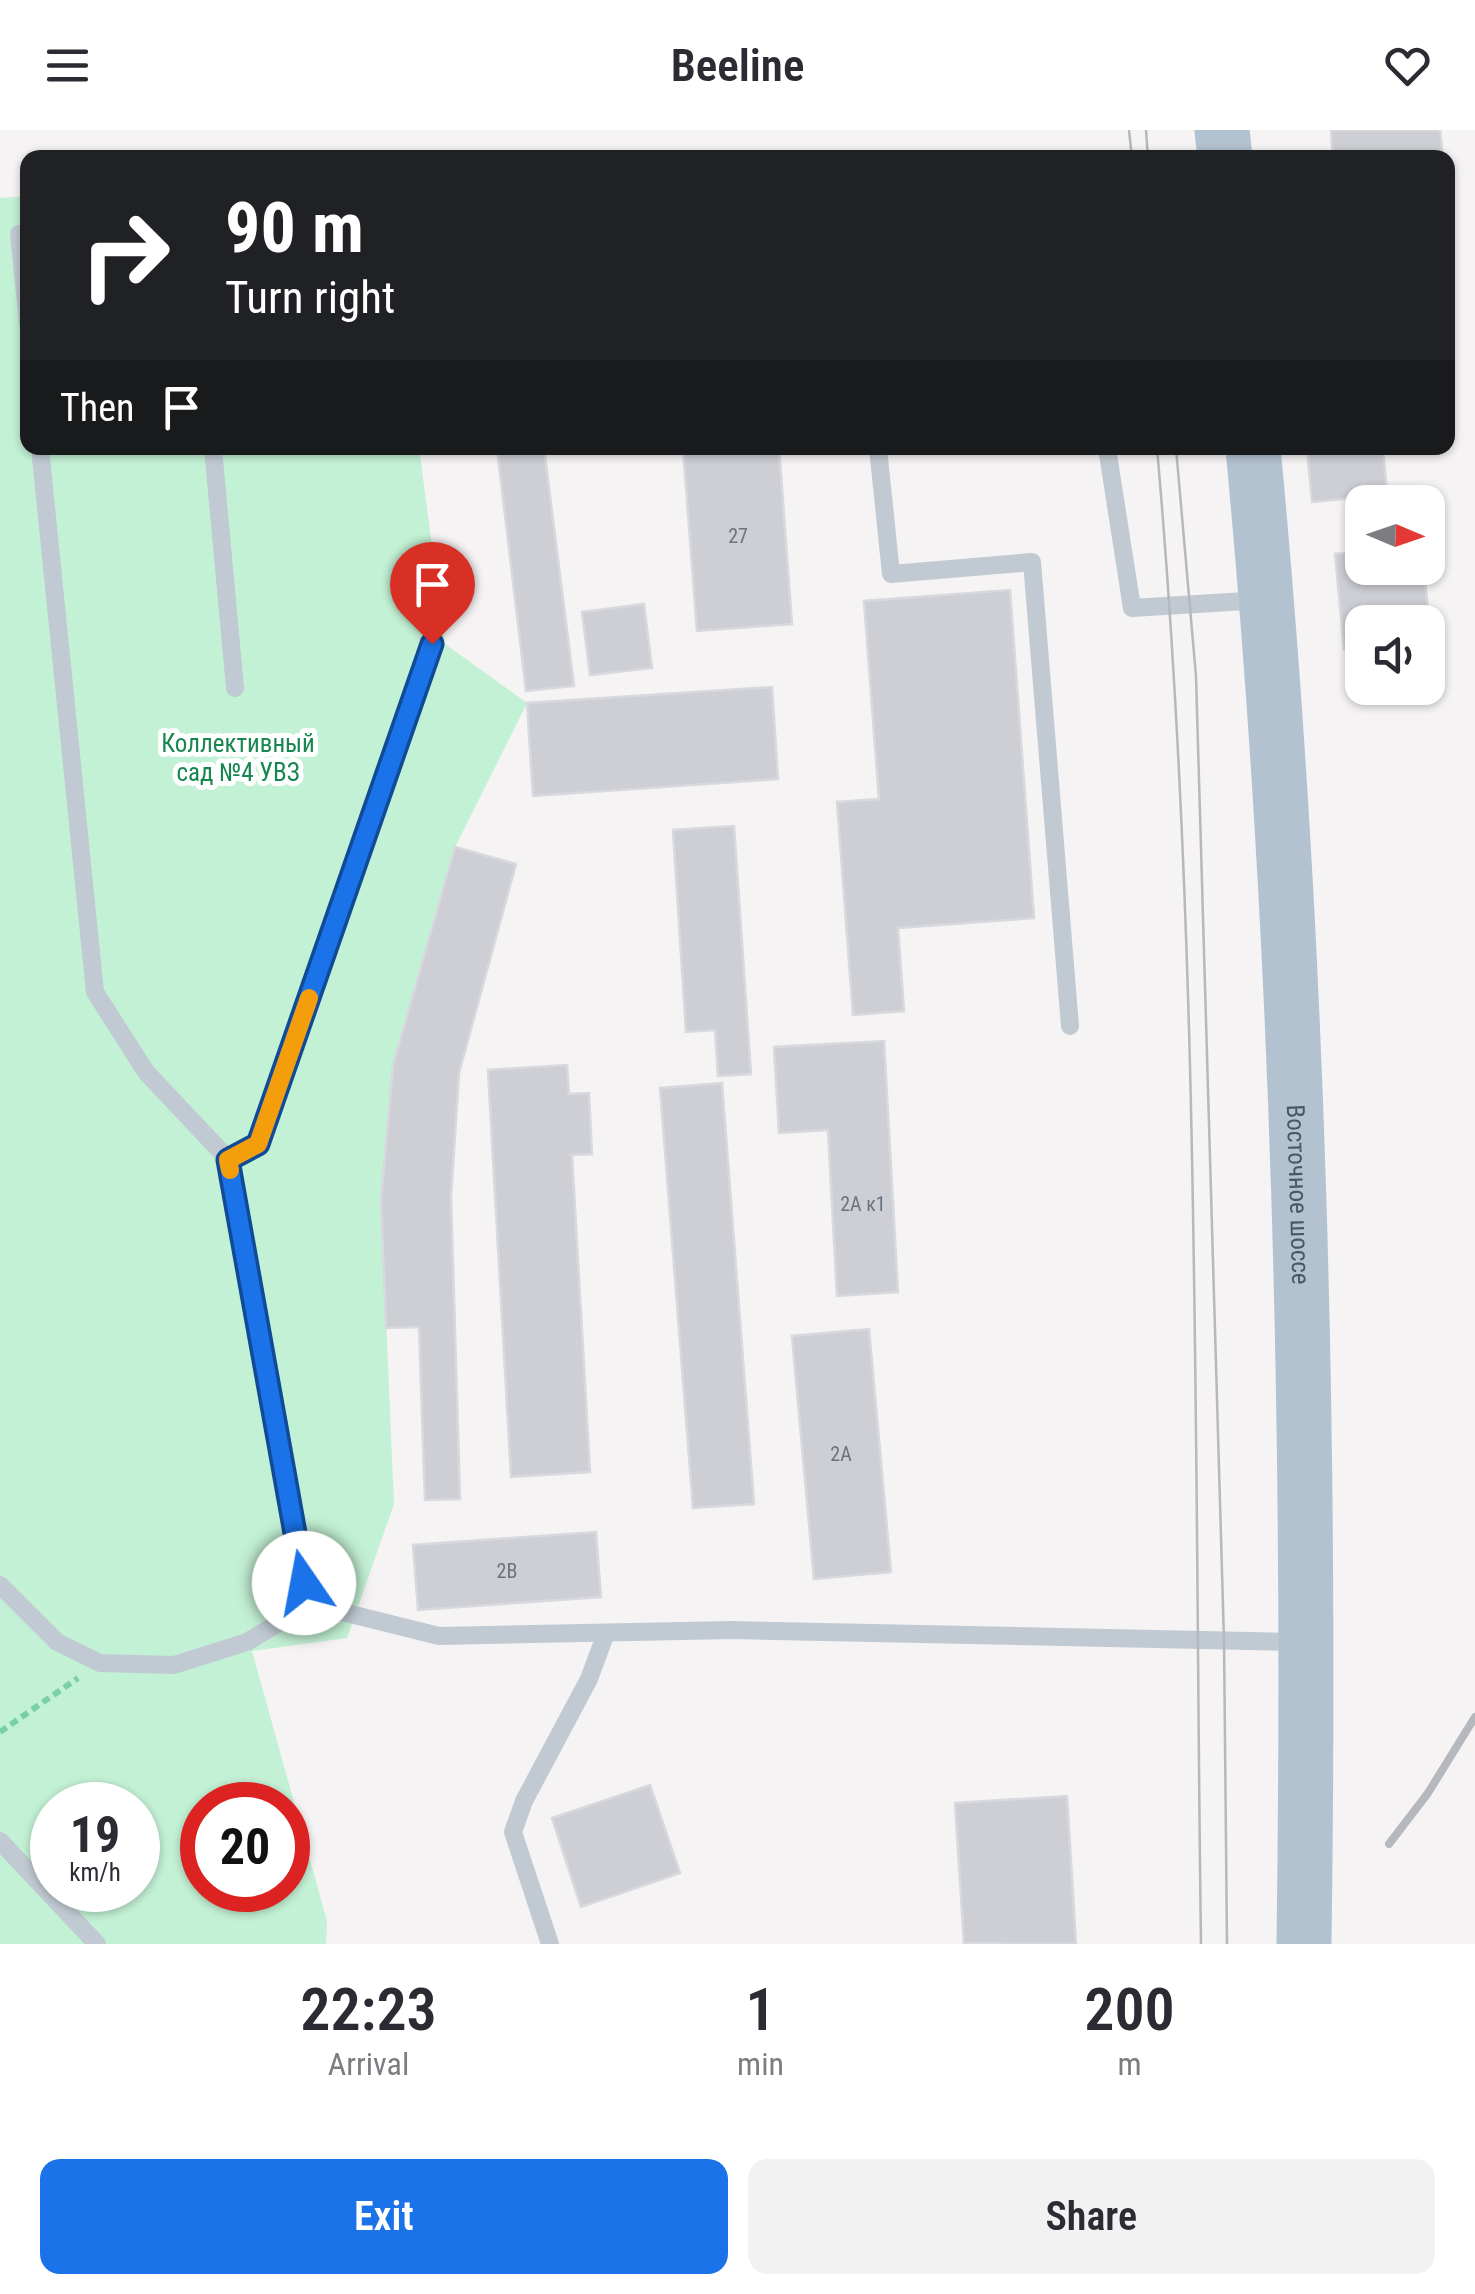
<!DOCTYPE html>
<meta charset="utf-8">
<style>
body{margin:0;font-family:"Roboto Condensed",sans-serif;background:#f2f2f3;color:#2b2b33;height:100vh;display:flex;flex-direction:column;font-size:38px;white-space:nowrap}
*{box-sizing:border-box;margin:0}
p{font-size:32px;color:#7c7c81}
.icon{flex:none;width:55px;height:55px;fill:none;stroke:currentColor;stroke-width:2;stroke-linecap:round;stroke-linejoin:round}
.map{position:relative;height:1814px;overflow:hidden}
.drawer{display:flex;flex-direction:column;background:#fff;flex:1}
.drawer>*{flex:none}
.hud{position:absolute;left:20px;top:20px;width:1435px;height:305px;border-radius:20px;box-shadow:0 2px 8px #0004;background:#202124;color:#fff;overflow:hidden}
.needle{width:65px;rotate:92deg}
.tools{position:absolute;left:1345px;top:355px;display:grid;gap:20px}
.tools a{display:grid;place-items:center;width:100px;height:100px;border-radius:20px;background:#fff;box-shadow:0 2px 8px #0004;font-size:50px}
.speed{position:absolute;left:30px;top:1652px;display:flex;gap:20px;font-size:50px;font-weight:700;text-align:center}
.speed>*{display:grid;place-content:center;width:130px;height:130px;border-radius:50%;background:#fff;box-shadow:0 2px 8px #0004;line-height:1}
.speed small{font-size:25px;font-weight:400}
.speed .limit{border:15px solid #d22;background:#fff;color:#111}
.pin{position:absolute;display:grid;place-items:center;width:85px;height:85px;color:#fff;margin:-102px -42px;border-radius:50% 50% 50% 0;rotate:-45deg;box-shadow:0 0 10px #0007}
.pin .icon{rotate:45deg}
.me{position:absolute;width:110px;margin:-55px;rotate:348deg;stroke-linejoin:round;filter:drop-shadow(0 0 8px #0008)}
.turn{display:flex;align-items:center;gap:35px;height:210px;padding:0 40px;font-size:45px}
.turn .icon{width:130px;height:130px;stroke-width:2.5}
.turn b{display:block;font-size:70px;line-height:85px}
.then{display:flex;align-items:center;height:95px;padding:0 40px;background:#0003;gap:20px;font-size:38px}
.eta{display:flex;justify-content:space-evenly;align-items:center;height:170px;text-align:center}
.eta b{font-size:60px;font-weight:600;line-height:70px}
.primary-button{display:flex;gap:20px;margin-top:auto;padding:20px 40px}
.primary-button a{flex:1;height:115px;border-radius:20px;background:#1a73e8;color:#fff;font-size:40px;font-weight:600;line-height:115px;text-align:center}
.primary-button a+a{background:#f2f2f3;color:#2b2b33}
header{display:flex;justify-content:space-between;align-items:center;height:130px;padding:0 40px;background:#fff;font-size:45px;font-weight:600}
.map>svg:first-child{display:block}
.green{fill:#c3f1d5;fill-rule:evenodd}
.building{fill:#cdcfd5;stroke:#d7d9de;stroke-width:2.5}
.lines{fill:none;stroke-linecap:round;stroke-linejoin:round}
.path{stroke:#7ad0a6;stroke-width:6;stroke-dasharray:8 5;stroke-linecap:butt}
.lane{stroke:#c1cad2;stroke-width:18}
.primary{stroke:#b3c2d1;stroke-width:55}
.tram{stroke:#b5b8bd;stroke-width:2.5}
.rail{stroke:#b5b8bd;stroke-width:8}
.route-casing{stroke:#114b97;stroke-width:25}
.route{stroke:#1a73e8;stroke-width:18}
.slow{stroke:#f59e0b;stroke-width:18}
.labels{text-anchor:middle;dominant-baseline:central;stroke-width:10;stroke-linejoin:round;paint-order:stroke}
.number-label{font-size:20px;fill:#6b747e}
.park-label{font-size:25px;fill:#17864f;stroke:#fff}
.street-label{font-size:25px;fill:#4a5661;stroke:#fff}
</style>
<header><svg class="icon" aria-label="menu" viewBox="0 0 24 24"><path d="M4 6h16M4 12h16M4 18h16"/></svg>Beeline<svg class="icon" aria-label="heart" viewBox="0 0 24 24"><path d="M12 20l-8-8c-3-5 5-10 8-4 3-6 11-1 8 4z"/></svg></header>
<div class="map">
<svg width="1475" height="1814" viewBox="0 0 1475 1814">
<rect width="100%" height="100%" fill="#f5f3f3"/>
<path class="green" d="M27 66 28 318H419L445 514 527 573 455 717 393 935 381 1069 394 1374 347 1508 252 1521 327 1791 326 1814H0V68ZM52 1675H138V1760H52ZM202 1675H288V1760H202Z"/>
<g class="building">
<path d="M1331 0H1440L1443 28H1333Z"/>
<path d="M497 318H544L574 556 526 561Z"/>
<path d="M683 318H779L792 494 697 501Z"/>
<path d="M1307 318H1383L1387 365 1312 372Z"/>
<path d="M1362 422V438H1424L1431 511H1428V492H1362V517L1344 519 1335 424Z"/>
<path d="M1010 460 1034 788 898 798 904 881 853 885 837 672 879 669 864 471Z"/>
<path d="M644 474 652 538 590 545 582 482Z"/>
<path d="M772 557 778 649 533 666 527 573Z"/>
<path d="M734 696 751 944 718 946 715 900 686 902 673 700Z"/>
<path d="M455 717 516 734 459 943 451 1067 460 1369 425 1370 419 1197 386 1198 381 1069 393 935Z"/>
<path d="M884 911 898 1162 837 1166 828 1000 779 1003 774 917Z"/>
<path d="M567 935 569 964 589 963 592 1024 572 1025 590 1342 511 1347 488 940Z"/>
<path d="M722 953 754 1374 693 1378 660 958Z"/>
<path d="M869 1199 891 1442 814 1449 792 1206Z"/>
<path d="M596 1402 601 1467 418 1480 413 1415Z"/>
<path d="M650 1655 680 1743 581 1777 552 1688Z"/>
<path d="M1067 1666 1076 1814 964 1813 955 1673Z"/>
</g>
<g class="lines">
<path class="path" d="M0 1602 78 1548"/>
<g class="lane">
<path d="M19 104 28 193"/>
<path d="M40 318 95 862 146 942 228 1029"/>
<path d="M213 318 235 558"/>
<path d="M878 318 891 444 1032 432 1070 896"/>
<path d="M1107 318 1132 478 1262 470"/>
<path d="M432 513 258 1014 228 1029 299 1431 310 1474 439 1506 732 1500 1298 1512"/>
<path d="M0 1455 57 1512 100 1533 174 1535 247 1512 310 1474"/>
<path d="M0 1711 97 1814"/>
<path d="M550 1814 513 1702 524 1671 589 1549 606 1503"/>
</g>
<g class="primary">
<path d="M1222 0 1225 28"/>
<path id="s1" d="M1253 318C1300 815 1311 1315 1304 1814"/>
</g>
<g class="tram">
<path d="M1129 0 1132 28"/>
<path d="M1146 0 1148 28"/>
<path d="M1157 318C1201 815 1194 1315 1201 1814"/>
<path d="M1176 318 1196 546 1224 1510 1227 1814"/>
</g>
<path class="rail" d="M1389 1714 1428 1663 1475 1587"/>
</g>
<g class="lines">
<defs>
<path id="route" d="M304 1453 228 1030 258 1014 432 514"/>
</defs>
<use href="#route" class="route-casing"/>
<use href="#route" class="route"/>
<path class="slow" d="M230 1040 228 1030 258 1014 309 868"/>
</g>
<g class="labels">
<g class="number-label">
<text x="738" y="406">27</text>
<text x="863" y="1074">2А к1</text>
<text x="841" y="1324">2А</text>
<text x="507" y="1441">2В</text>
</g>
<g class="park-label">
<text x="238" y="613">Коллективный<tspan x="238" dy="29">сад №4 УВЗ</tspan></text>
</g>
<g class="street-label">
<text stroke="none"><textPath href="#s1" startOffset="748">Восточное шоссе</textPath></text>
</g>
</g>
</svg>
<div class="tools">
<a><svg class="needle" viewBox="-14 -14 28 28"><path d="M0-13l5 13h-10z" fill="#e53935"/><path d="M0 13l5-13h-10z" fill="#7c7c81"/></svg></a>
<a><svg class="icon" aria-label="sound" viewBox="0 0 24 24"><path d="M4 9h4l5-4v14l-5-4H4zM17 9q2 3 0 6"/></svg></a>
</div>
<div class="speed"><div>19<small>km/h</small></div><div class="limit">20</div></div>
<div class="pin" style="left:432px;top:514px;background:#d93025"><svg class="icon" aria-label="arrive" viewBox="0 0 24 24"><path d="M6 21V4h12l-3 4 3 4H6"/></svg></div>
<svg class="me" style="left:304px;top:1453px" viewBox="-20 -20 40 40"><circle r="19" fill="#fff"/><path d="M0-13L10 11 0 6-10 11z" fill="#1a73e8"/></svg>
<div class="hud">
<div class="turn"><svg class="icon" aria-label="right" viewBox="0 0 24 24"><path d="M7 20v-9h11M14 6l5 5-5 5"/></svg><div><b>90 m</b>Turn right</div></div>
<div class="then">Then<svg class="icon" aria-label="arrive" viewBox="0 0 24 24"><path d="M6 21V4h12l-3 4 3 4H6"/></svg></div>
</div>
</div>
<section class="drawer">
<div class="eta">
<div><b>22:23</b><p>Arrival</p></div>
<div><b>1</b><p>min</p></div>
<div><b>200</b><p>m</p></div>
</div>
<div class="primary-button"><a>Exit</a><a>Share</a></div>
</section>
